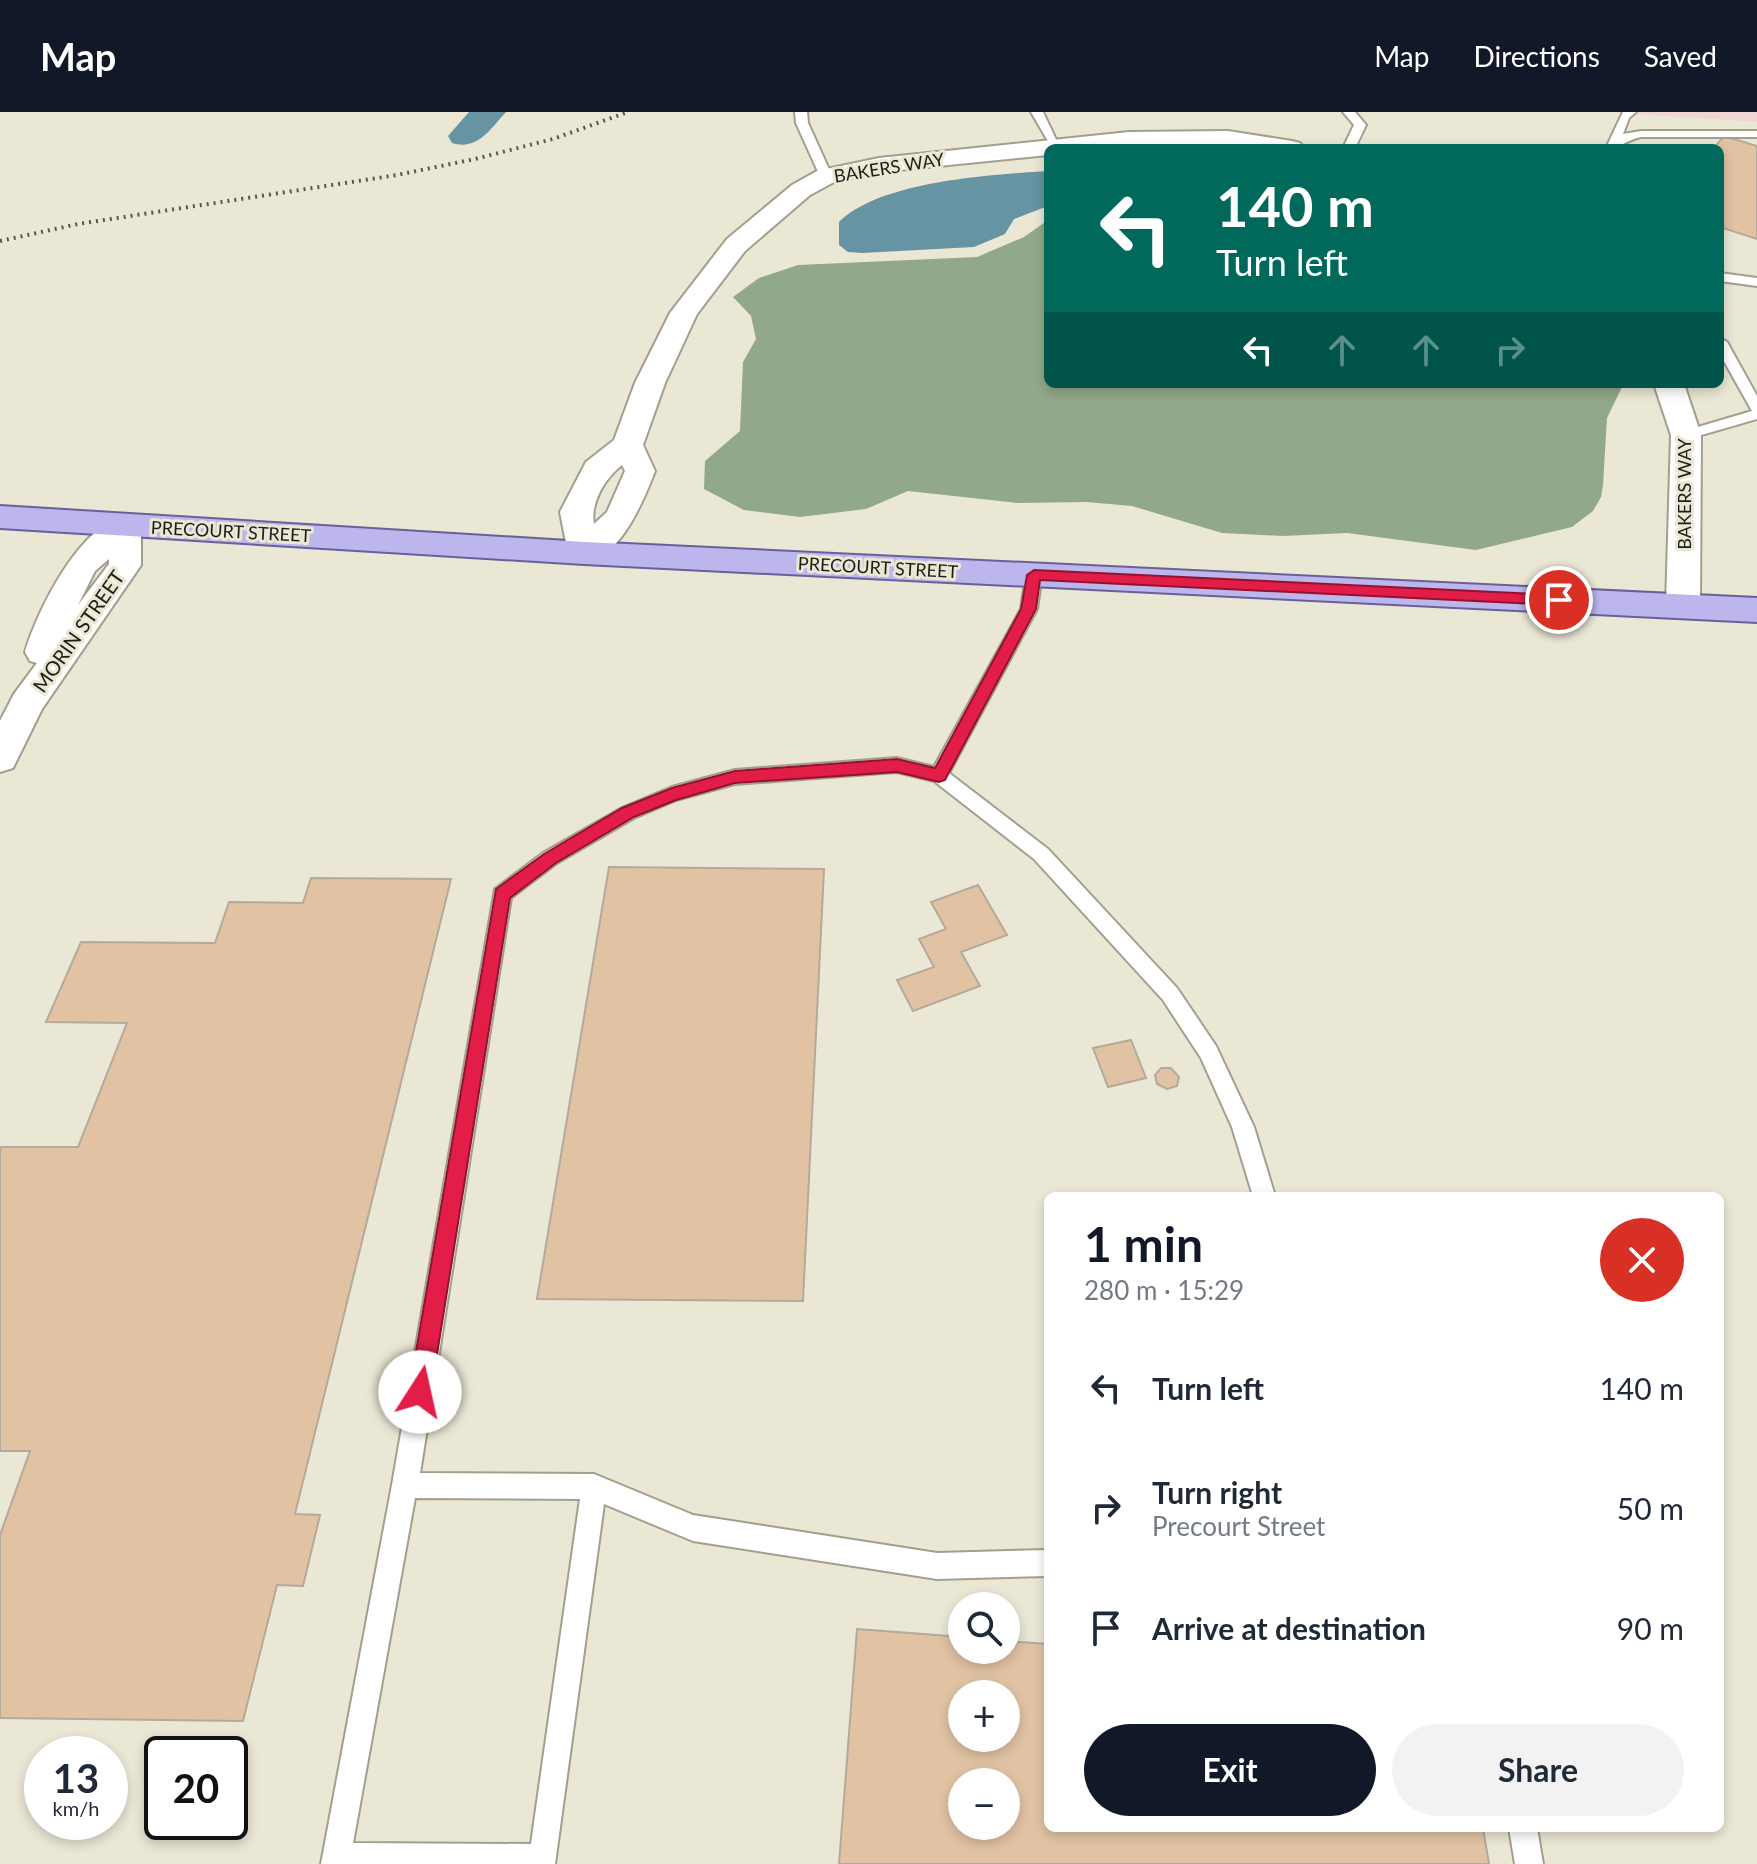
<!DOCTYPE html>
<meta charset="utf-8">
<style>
body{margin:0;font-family:Lato,sans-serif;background:#f2f2f3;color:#1f2937;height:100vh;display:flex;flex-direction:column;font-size:30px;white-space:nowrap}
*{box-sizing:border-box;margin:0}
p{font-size:26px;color:#747a83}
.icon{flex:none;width:44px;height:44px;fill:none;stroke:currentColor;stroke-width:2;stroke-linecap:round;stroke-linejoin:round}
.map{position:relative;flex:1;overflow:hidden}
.side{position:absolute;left:1044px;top:1080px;width:680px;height:640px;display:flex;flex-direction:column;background:#fff;border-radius:12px;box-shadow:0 4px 12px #0003}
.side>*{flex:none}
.hud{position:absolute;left:1044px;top:32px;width:680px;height:244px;border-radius:12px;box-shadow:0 4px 12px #0003;background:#00695c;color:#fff;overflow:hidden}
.tools{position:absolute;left:948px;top:1480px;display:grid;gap:16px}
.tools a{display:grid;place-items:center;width:72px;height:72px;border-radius:50%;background:#fff;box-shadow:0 4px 12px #0003;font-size:40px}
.speed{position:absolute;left:24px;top:1624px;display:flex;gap:16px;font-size:40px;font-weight:700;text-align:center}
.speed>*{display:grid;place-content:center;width:104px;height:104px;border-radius:50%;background:#fff;box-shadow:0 4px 12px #0003;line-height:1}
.speed small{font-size:20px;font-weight:400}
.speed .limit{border:4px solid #111;border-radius:12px;background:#fff;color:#111}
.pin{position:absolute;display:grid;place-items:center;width:68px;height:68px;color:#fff;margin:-34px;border:4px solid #fff;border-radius:50%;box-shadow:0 2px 8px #0007}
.me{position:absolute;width:88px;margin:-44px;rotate:10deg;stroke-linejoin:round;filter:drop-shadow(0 0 6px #0008)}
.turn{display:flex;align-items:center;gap:28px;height:168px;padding:0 40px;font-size:36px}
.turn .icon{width:104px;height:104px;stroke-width:2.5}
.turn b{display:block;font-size:56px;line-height:68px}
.lanes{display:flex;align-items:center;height:76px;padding:0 40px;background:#0003;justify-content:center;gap:40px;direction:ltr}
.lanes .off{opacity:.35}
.round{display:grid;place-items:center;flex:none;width:84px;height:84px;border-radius:42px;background:#f2f2f3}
.head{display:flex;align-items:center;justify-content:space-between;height:136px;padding:0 40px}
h1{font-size:48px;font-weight:700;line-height:60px;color:#111827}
.button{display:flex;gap:16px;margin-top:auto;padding:16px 40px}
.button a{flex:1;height:92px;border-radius:48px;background:#111827;color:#fff;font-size:32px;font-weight:700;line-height:92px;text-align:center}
.button a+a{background:#f2f2f3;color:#1f2937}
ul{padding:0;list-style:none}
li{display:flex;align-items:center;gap:24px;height:120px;padding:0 40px}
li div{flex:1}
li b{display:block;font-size:30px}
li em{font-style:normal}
header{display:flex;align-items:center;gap:48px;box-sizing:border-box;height:112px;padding:0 40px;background:#111827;color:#fff}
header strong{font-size:38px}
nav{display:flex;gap:44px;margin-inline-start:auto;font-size:28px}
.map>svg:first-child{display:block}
.commercial{fill:#f0d5d3}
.forest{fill:#91a988}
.water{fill:#6694a3}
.building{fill:#e1c3a3;stroke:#b5a99b;stroke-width:2;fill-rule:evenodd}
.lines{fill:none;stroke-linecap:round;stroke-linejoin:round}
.lane-casing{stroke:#a39f8e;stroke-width:4}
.street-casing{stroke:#a39f8e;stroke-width:4}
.primary-casing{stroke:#686199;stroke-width:4}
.lane{fill:#fff;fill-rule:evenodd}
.street{fill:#fff;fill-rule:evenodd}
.primary{fill:#bcb6ec;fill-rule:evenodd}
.rail{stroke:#58564c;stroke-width:4;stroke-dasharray:2 5;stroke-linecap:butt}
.route{fill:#e11d48;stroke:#92132f;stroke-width:2}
.labels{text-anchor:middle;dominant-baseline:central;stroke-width:6;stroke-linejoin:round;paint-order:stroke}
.far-street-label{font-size:18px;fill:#1e1d16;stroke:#ebe7d5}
.street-label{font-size:20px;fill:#1e1d16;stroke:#ebe7d5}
</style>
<header>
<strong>Map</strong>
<nav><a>Map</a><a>Directions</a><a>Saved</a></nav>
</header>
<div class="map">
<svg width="1757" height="1752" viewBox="0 0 1757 1752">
<rect width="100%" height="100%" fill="#ebe7d5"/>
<path class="commercial" d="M1606 0H1757V10Z"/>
<path class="forest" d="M1048 108V272H1620L1622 275 1607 306 1603 373 1601 385 1593 399 1572 415 1476 438 1347 421 1283 424 1222 421 1132 394 1086 390 1018 391 908 379 866 397 800 405 744 398 704 377 705 349 740 319 743 250 756 227 751 204 733 185 759 166 798 153 977 145 1024 125Z"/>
<g class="water">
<path d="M469 0H506C491 16 478 39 452 31L448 24Z"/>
<path d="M1048 59V94L1014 107 1005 122 974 135 862 141 848 140 839 133V110C881 69 990 63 1048 59Z"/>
</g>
<g class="building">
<path d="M1724 24 1757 34V127L1720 115V36H1714Z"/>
<path d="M609 755 824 757 803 1189 537 1187Z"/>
<path d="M311 766 451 767 295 1402 320 1403 303 1474 277 1473 243 1609 0 1606V1423L30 1339H0V1038L1 1035H78L127 911 46 910 81 830 215 831 229 790 303 791Z"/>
<path d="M978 773 1007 823 961 840 980 874 913 899 897 868 934 855 919 827 946 817 931 790Z"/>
<path d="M1131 928 1146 966 1108 975 1093 936Z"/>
<path d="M1161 956H1171L1179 965 1177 974 1167 977 1157 972 1155 963Z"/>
<path d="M857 1517 962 1525V1538H1006V1529L1048 1532V1716H1483L1489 1752H839ZM962 1582H1006V1626H962ZM962 1670H1006V1714H962Z"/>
</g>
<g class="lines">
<defs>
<g id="lane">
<path d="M795 0H807L808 11 832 64 830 66 820 64 796 11Z"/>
<path d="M1031 0H1043L1060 36H1052Z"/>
<path d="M1343 0H1355L1366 13 1355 36H1343L1354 13Z"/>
<path d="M1623 0H1636L1629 6 1623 22 1641 19H1757V25H1641C1627 28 1620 36 1606 36Z"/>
<path d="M1720 161 1757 166V174L1720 169Z"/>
<path d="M1720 226 1727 230 1757 284V307L1691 326H1681V320L1752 299 1720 242Z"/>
<path d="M1034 458 1042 463 1037 497 949 661 1048 737 1177 876 1216 934 1254 1015 1275 1084H1253L1232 1015 1201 946 1163 888 1034 747 934 669 897 660 735 672 676 688 634 706 557 751 511 786 420 1361 594 1362 693 1403 937 1441 1048 1438V1464L937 1467 693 1429 604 1392 555 1752H321L392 1373 495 777 543 741 622 696 672 675 735 658 897 646 934 655 1021 497 1026 463ZM415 1386 580 1387 531 1732 353 1731Z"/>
<path d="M1509 1716H1537L1543 1752H1515Z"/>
</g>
<g id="street">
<path d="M1228 19 1292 29 1300 31 1304 36 1228 33 1048 36V43L879 60 834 70 810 83 745 139 697 202 665 271 643 333 655 359C643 390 615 460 572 449L568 441 560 400 586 350 614 328 635 271 670 201 727 127 792 73 817 59 879 46 1129 20ZM622 353 625 359 607 400 594 412C590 391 605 366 622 353Z"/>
<path d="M1654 272H1684L1701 323 1700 494 1695 502 1683 506 1671 502 1666 494 1671 323Z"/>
<path d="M125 403 136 406 141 413V453L42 597 13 656 0 660V609L14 582 37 551 30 549 25 540C38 497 79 415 125 403ZM109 447V452L78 493 95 459Z"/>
</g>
<path id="primary" d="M0 394 584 430 1757 486V510L584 452 0 416Z"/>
</defs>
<use href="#lane" class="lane-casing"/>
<use href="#street" class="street-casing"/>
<use href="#primary" class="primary-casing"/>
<use href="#lane" class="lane"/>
<use href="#street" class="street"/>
<use href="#primary" class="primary"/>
<path class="rail" d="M0 129 78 112 397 63 475 47 553 27 628 0"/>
</g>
<path class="route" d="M1034 458 1559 483 1567 488 1559 493 1040 468 1036 497 945 668 939 670 897 660 735 671 676 688 634 705 556 751 510 786 431 1280 428 1287 420 1291 412 1287 409 1280 496 777 544 742 622 696 672 676 735 659 897 647 935 656 1021 497 1027 463Z"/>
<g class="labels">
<g class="far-street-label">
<text transform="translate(889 55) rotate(-9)">BAKERS WAY</text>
<text transform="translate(1684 382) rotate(-90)">BAKERS WAY</text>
<text transform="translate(231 419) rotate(3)">PRECOURT STREET</text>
<text transform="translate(878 455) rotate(3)">PRECOURT STREET</text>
</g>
<g class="street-label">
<text transform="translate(78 519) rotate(-55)">MORIN STREET</text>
</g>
</g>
</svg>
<div class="tools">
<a><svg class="icon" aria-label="search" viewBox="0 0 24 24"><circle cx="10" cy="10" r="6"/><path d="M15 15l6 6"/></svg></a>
<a>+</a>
<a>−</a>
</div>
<div class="speed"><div>13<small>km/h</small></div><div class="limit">20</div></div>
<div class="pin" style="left:1559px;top:488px;background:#d93025"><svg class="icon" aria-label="arrive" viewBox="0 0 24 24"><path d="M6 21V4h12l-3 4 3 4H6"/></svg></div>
<svg class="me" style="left:420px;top:1280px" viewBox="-20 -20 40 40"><circle r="19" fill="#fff"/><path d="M0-13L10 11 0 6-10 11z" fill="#e11d48"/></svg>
<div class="hud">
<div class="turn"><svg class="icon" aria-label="left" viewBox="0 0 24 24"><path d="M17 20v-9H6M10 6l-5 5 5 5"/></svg><div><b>140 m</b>Turn left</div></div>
<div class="lanes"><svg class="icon" aria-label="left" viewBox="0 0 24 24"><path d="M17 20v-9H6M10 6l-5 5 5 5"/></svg><svg class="icon off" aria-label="ahead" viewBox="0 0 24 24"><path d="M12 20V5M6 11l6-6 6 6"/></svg><svg class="icon off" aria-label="ahead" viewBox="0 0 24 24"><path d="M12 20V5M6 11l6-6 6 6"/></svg><svg class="icon off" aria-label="right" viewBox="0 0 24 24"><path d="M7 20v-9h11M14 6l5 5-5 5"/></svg></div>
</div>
<section class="side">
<div class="head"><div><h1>1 min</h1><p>280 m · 15:29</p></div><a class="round" style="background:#d93025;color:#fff"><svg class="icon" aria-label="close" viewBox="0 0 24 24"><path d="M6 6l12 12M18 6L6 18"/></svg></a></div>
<ul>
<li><svg class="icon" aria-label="left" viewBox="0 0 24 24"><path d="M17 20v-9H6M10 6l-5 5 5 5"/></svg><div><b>Turn left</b></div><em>140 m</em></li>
<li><svg class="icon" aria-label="right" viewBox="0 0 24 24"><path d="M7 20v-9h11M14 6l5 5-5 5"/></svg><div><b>Turn right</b><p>Precourt Street</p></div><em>50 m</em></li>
<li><svg class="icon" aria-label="arrive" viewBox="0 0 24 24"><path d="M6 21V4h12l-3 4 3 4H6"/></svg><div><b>Arrive at destination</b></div><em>90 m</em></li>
</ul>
<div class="button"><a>Exit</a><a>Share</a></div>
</section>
</div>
